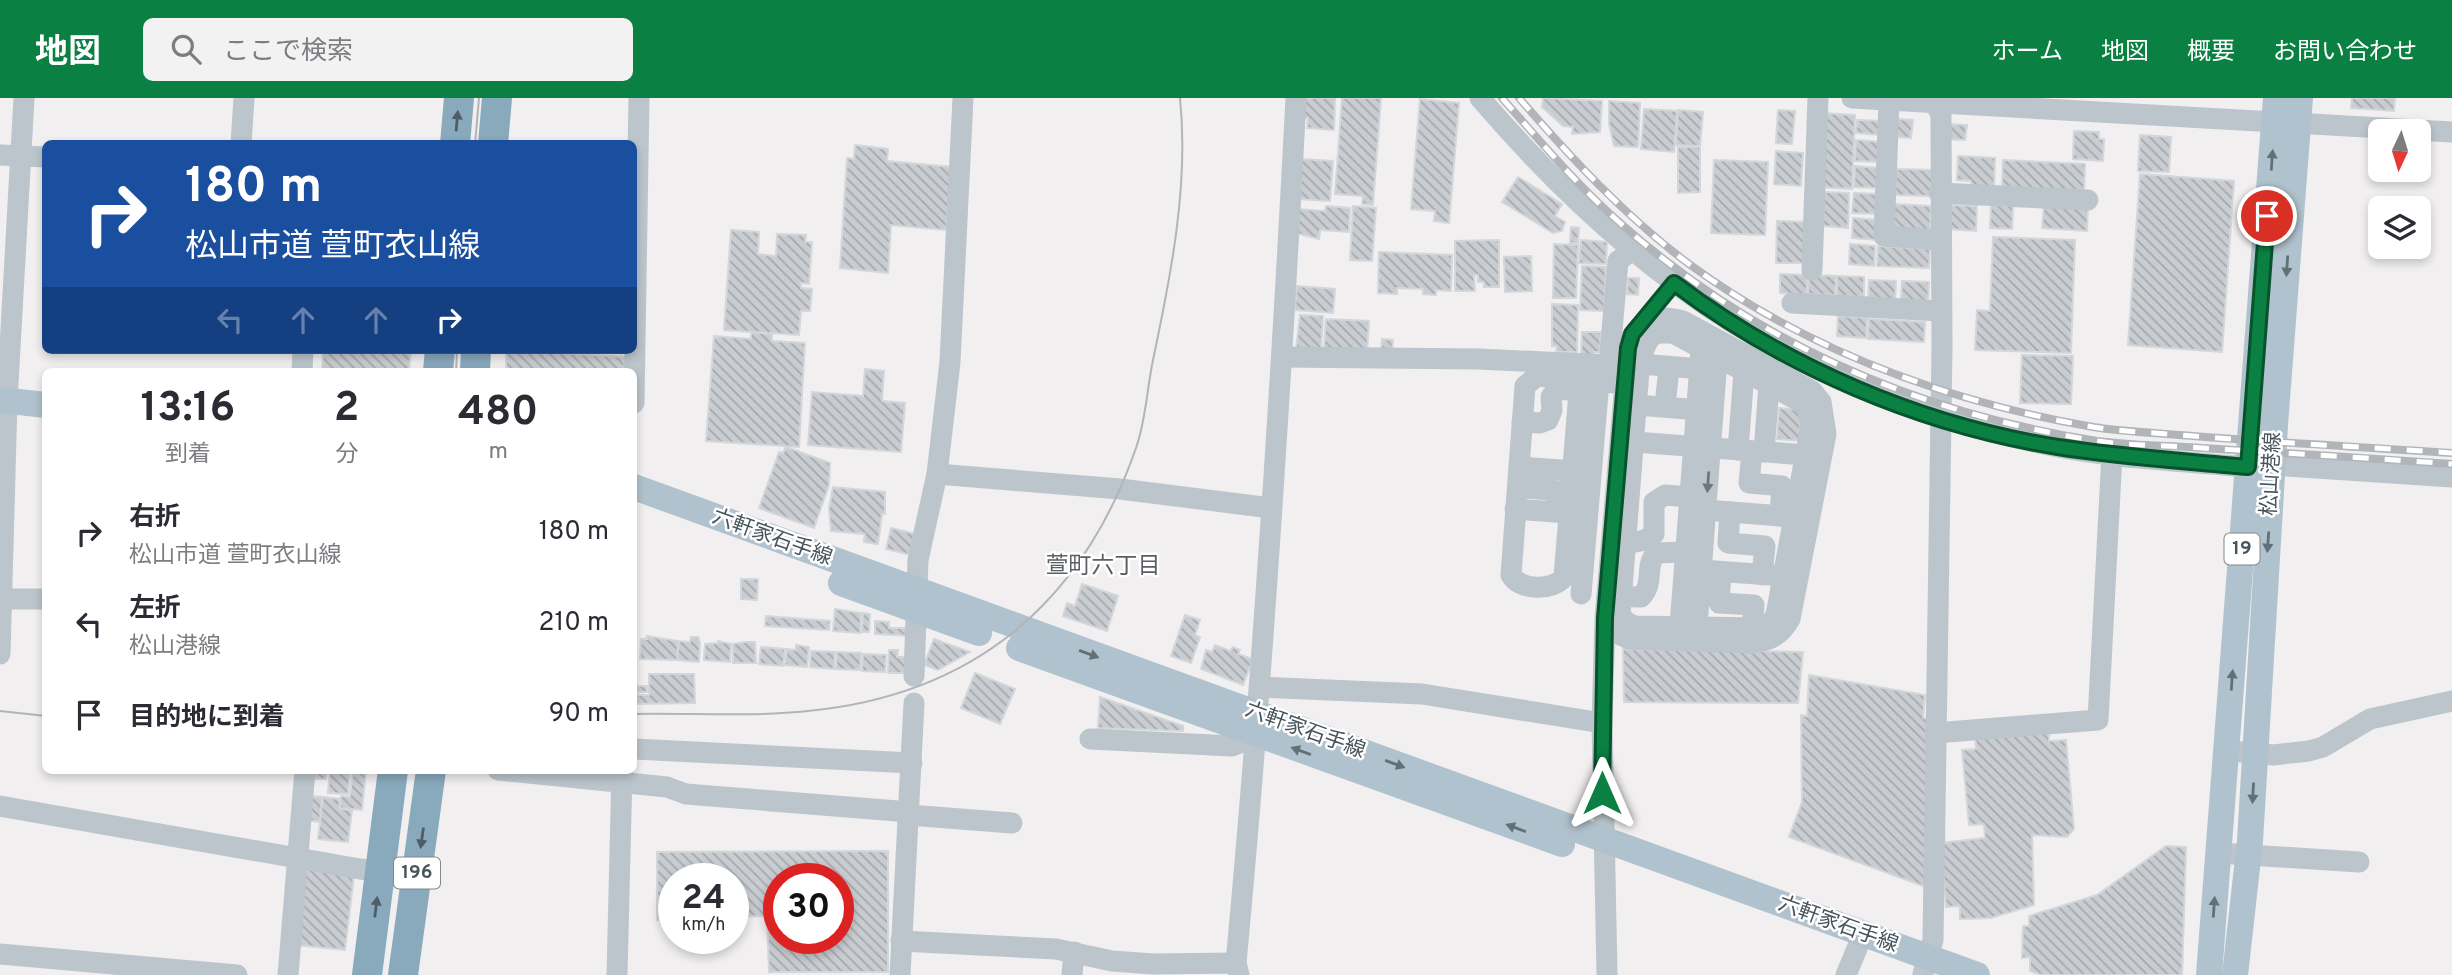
<!DOCTYPE html>
<html lang="ja">
<meta charset="utf-8">
<style>
body{margin:0;font-family:Overpass,"Noto Sans JP",sans-serif;background:#f2f2f3;color:#2b2b33;height:100vh;display:flex;flex-direction:column;font-size:26px;white-space:nowrap}
*{box-sizing:border-box;margin:0}
p{font-size:23px;color:#7c7c81}
.icon{flex:none;width:38px;height:38px;fill:none;stroke:currentColor;stroke-width:2;stroke-linecap:round;stroke-linejoin:round}
.map{position:relative;flex:1;overflow:hidden}
.panel{position:absolute;left:42px;top:270px;width:595px;height:406px;display:flex;flex-direction:column;background:#fff;border-radius:10px;box-shadow:0 4px 10px #0003}
.panel>*{flex:none}
.banner{position:absolute;left:42px;top:42px;width:595px;height:214px;border-radius:10px;box-shadow:0 4px 10px #0003;background:#1a4fa0;color:#fff;overflow:hidden}
.needle{width:46px;rotate:184deg}
.fabs{position:absolute;left:2368px;top:21px;display:grid;gap:14px}
.fabs a{display:grid;place-items:center;width:63px;height:63px;border-radius:10px;background:#fff;box-shadow:0 4px 10px #0003;font-size:35px}
.speed{position:absolute;left:658px;top:765px;display:flex;gap:14px;font-size:35px;font-weight:700;text-align:center}
.speed>*{display:grid;place-content:center;width:91px;height:91px;border-radius:50%;background:#fff;box-shadow:0 4px 10px #0003;line-height:1}
.speed small{font-size:18px;font-weight:400}
.speed .limit{border:10px solid #d22;background:#fff;color:#111}
.pin{position:absolute;display:grid;place-items:center;width:60px;height:60px;color:#fff;margin:-30px;border:4px solid #fff;border-radius:50%;box-shadow:0 2px 7px #0007}
.me{position:absolute;width:77px;margin:-38px;rotate:0deg;stroke-linejoin:round;filter:drop-shadow(0 0 5px #0008)}
.turn{display:flex;align-items:center;gap:24px;height:147px;padding:0 28px;font-size:32px}
.turn .icon{width:91px;height:91px;stroke-width:2.5}
.turn b{display:block;font-size:49px;line-height:60px}
.lanes{display:flex;align-items:center;height:66px;padding:0 28px;background:#0003;justify-content:center;gap:35px;direction:ltr}
.lanes .off{opacity:.35}
.eta{display:flex;justify-content:space-evenly;align-items:center;height:119px;text-align:center}
.eta b{font-size:42px;font-weight:700;line-height:49px}
ul{padding:0;list-style:none}
li{display:flex;align-items:center;gap:21px;height:91px;padding:0 28px}
li div{flex:1}
li b{display:block;font-size:26px}
li em{font-style:normal}
header{display:flex;align-items:center;gap:42px;box-sizing:border-box;height:98px;padding:0 35px;background:#0b8043;color:#fff}
header strong{font-size:33px}
nav{display:flex;gap:38px;margin-inline-start:auto;font-size:24px}
.search{width:490px;height:63px;background:#f2f2f3;display:flex;align-items:center;gap:18px;box-sizing:border-box;padding:0 24px;border-radius:10px;color:#7c7c81;font-size:26px}
.map>svg:first-child{display:block}
.building{fill:url(#building-back-hatch);stroke:#d3d6da;stroke-width:2;fill-rule:evenodd}
.lines{fill:none;stroke-linecap:round;stroke-linejoin:round}
.minor{stroke:#bbc5cb;stroke-width:21}
.major{stroke:#b0c2cd;stroke-width:26}
.highway{stroke:#89a9bc;stroke-width:30}
.tram{stroke:#b1b5b9;stroke-width:2}
.rail-casing{stroke:#b1b5b9;stroke-width:8}
.rail{stroke:#fff;stroke-width:5;stroke-dasharray:16;stroke-linecap:butt}
.oneway{fill:#4e5d66}
.oneway2{fill:#627078}
.oneway3{fill:#6a777d}
.route-casing{stroke:#07532c;stroke-width:18}
.route{stroke:#0b8043;stroke-width:12}
.labels{text-anchor:middle;dominant-baseline:central;stroke-width:5;stroke-linejoin:round;paint-order:stroke}
.shield{fill:#fff;stroke:#7f888d;stroke-width:2}
.shield-label{font-size:19px;font-weight:bold;fill:#48555c}
.street-label{font-size:21px;fill:#48555c;stroke:#fff}
.neighbourhood-label{font-size:23px;fill:#5c6064;stroke:#fff}
</style>
<header>
<strong>地図</strong>
<div class="search"><svg class="icon" aria-label="search" viewBox="0 0 24 24"><circle cx="10" cy="10" r="6"/><path d="M15 15l6 6"/></svg>ここで検索</div>
<nav><a>ホーム</a><a>地図</a><a>概要</a><a>お問い合わせ</a></nav>
</header>
<div class="map">
<svg width="2452" height="877" viewBox="0 0 2452 877">
<defs>
<pattern id="building-back-hatch" width="6" height="6" patternUnits="userSpaceOnUse" patternTransform="scale(1.75)"><rect width="6" height="6" fill="#c9cdd1"/><path d="M-1 5l2 2M0 0l6 6M5-1l2 2" fill="none" stroke="#a5a9ad"/></pattern>
</defs>
<rect width="100%" height="100%" fill="#f1efef"/>
<g class="building">
<path d="M1303 0H1335L1334 32 1307 30 1308 20H1302Z"/>
<path d="M1342 0H1381L1373 107 1362 106 1363 98 1335 96Z"/>
<path d="M1543 0 1602 3 1600 34 1572 36 1573 29 1563 28 1542 9Z"/>
<path d="M2352 0H2395L2394 13 2351 10Z"/>
<path d="M1420 1 1459 5 1449 125 1434 123 1435 113 1411 111Z"/>
<path d="M1609 3 1640 5 1638 49 1614 48 1609 26Z"/>
<path d="M1644 11 1677 13 1674 54 1641 51Z"/>
<path d="M1678 12 1703 14 1700 48 1676 47Z"/>
<path d="M1778 12 1795 13 1792 46 1776 45Z"/>
<path d="M1821 15 1855 17 1852 91 1818 89Z"/>
<path d="M1896 21 1913 22 1911 40 1895 39Z"/>
<path d="M1857 22 1882 23 1881 37 1856 35Z"/>
<path d="M1948 26 1967 27 1965 42 1947 41Z"/>
<path d="M2074 33 2099 34V41H2104L2103 63 2073 61Z"/>
<path d="M2140 37 2171 39 2169 74 2138 73Z"/>
<path d="M1856 42 1881 44 1880 64 1855 63Z"/>
<path d="M855 47 888 51 887 63 952 69 946 132 891 127 888 175 840 170 847 60 854 61Z"/>
<path d="M1678 49H1700V94L1678 95Z"/>
<path d="M1776 53 1803 55 1801 88 1774 86Z"/>
<path d="M1958 58 1995 60 1994 89 1971 88V83L1957 82Z"/>
<path d="M1299 61 1333 63 1330 103 1297 101Z"/>
<path d="M1714 62 1768 64 1765 137 1711 135Z"/>
<path d="M2003 62 2085 66 2084 94 2002 90Z"/>
<path d="M1855 68 1880 70 1879 90 1854 89Z"/>
<path d="M1896 71 1933 72 1932 98 1895 97Z"/>
<path d="M2140 76 2234 83 2222 254 2128 247Z"/>
<path d="M1518 79 1562 106 1555 118 1565 124 1562 133 1553 135 1502 104Z"/>
<path d="M1824 94 1849 95 1848 130 1823 128Z"/>
<path d="M1854 95 1879 96 1878 116 1852 115Z"/>
<path d="M1893 106 1931 108 1930 135 1891 133Z"/>
<path d="M1949 107 1977 108 1976 133 1947 131Z"/>
<path d="M1991 107 2013 108 2012 131 1990 130Z"/>
<path d="M2044 107 2088 109 2087 133 2042 130Z"/>
<path d="M1326 108 1350 110 1349 134 1320 132 1319 141 1295 135 1296 111 1325 113Z"/>
<path d="M1353 108 1376 110 1372 163 1350 162Z"/>
<path d="M1853 120 1878 122 1877 142 1852 140Z"/>
<path d="M1777 123 1808 124 1806 165H1776Z"/>
<path d="M1571 129 1579 130 1578 145H1570Z"/>
<path d="M731 132 759 134 758 156 776 158 777 136 806 137 805 144H812L809 186 801 185V190L812 191 810 213H801L799 237 724 232Z"/>
<path d="M1993 139 2075 142 2071 255 1975 252 1977 212 1990 213Z"/>
<path d="M1499 142V189H1484V184H1478V177H1474L1475 193H1455V143Z"/>
<path d="M1581 142 1607 144 1606 166 1579 165Z"/>
<path d="M1554 146 1578 147 1576 200H1553Z"/>
<path d="M1850 146 1875 148 1874 168 1849 166Z"/>
<path d="M1878 148 1930 151 1929 170 1877 168Z"/>
<path d="M1379 154 1452 157 1451 193 1436 192V197L1423 196V191L1397 190V196L1378 195Z"/>
<path d="M1531 158 1532 193 1505 194 1504 159Z"/>
<path d="M1582 168 1606 169 1604 213 1580 212Z"/>
<path d="M1780 176 1807 177V197L1780 195Z"/>
<path d="M1809 177 1836 178 1835 197 1808 196Z"/>
<path d="M1837 178 1864 179V199L1837 198Z"/>
<path d="M1628 180H1639L1638 197 1627 196Z"/>
<path d="M1869 182 1896 183 1895 203 1868 202Z"/>
<path d="M1902 183 1929 184 1928 204 1901 203Z"/>
<path d="M1297 188 1335 191 1333 215 1295 212Z"/>
<path d="M1552 206 1578 207 1577 254H1556L1557 248H1552Z"/>
<path d="M1300 217 1323 218 1321 252 1296 251Z"/>
<path d="M1838 218 1867 220 1866 240 1837 238Z"/>
<path d="M1326 221 1369 223 1367 254 1324 252Z"/>
<path d="M1869 221 1925 224 1924 244 1868 241Z"/>
<path d="M751 234 772 236V243L805 245 799 349 706 343 714 238 751 241Z"/>
<path d="M1582 234H1601L1600 254H1594V259H1581Z"/>
<path d="M1382 241 1393 242 1392 256 1381 255Z"/>
<path d="M323 252H411L409 273H322Z"/>
<path d="M506 252 625 259 624 273H506Z"/>
<path d="M2022 257 2073 258 2071 306 2020 305Z"/>
<path d="M865 271 884 273 882 303 905 305 901 354 808 347 812 294 863 298Z"/>
<path d="M1779 310 1802 312 1799 343 1777 341Z"/>
<path d="M786 349 830 365 829 387 814 430 759 410 779 354 783 355Z"/>
<path d="M833 389 885 394V416H882L878 446 864 444 865 436 831 433 829 410Z"/>
<path d="M891 430 916 436 911 457 886 451Z"/>
<path d="M741 481H758L757 502 741 501Z"/>
<path d="M1082 486 1118 498 1107 533 1063 518 1067 505 1075 508Z"/>
<path d="M835 511 861 515 860 535 833 533Z"/>
<path d="M863 515 870 516 869 534H862Z"/>
<path d="M1185 517 1200 522 1195 537 1200 539 1191 565 1171 558Z"/>
<path d="M766 518 830 523 829 532 765 528Z"/>
<path d="M875 523 889 524V530H906L917 538 875 536Z"/>
<path d="M647 538 678 543 677 562 640 561 641 541H647Z"/>
<path d="M691 539H698L700 545 699 564 677 562 679 543 690 544Z"/>
<path d="M934 541 970 554 938 572 924 567Z"/>
<path d="M718 543 731 546 730 564 704 562 705 546 718 545Z"/>
<path d="M746 544H755L756 565H733V546Z"/>
<path d="M796 547 809 549 807 569 785 567 787 551 796 552Z"/>
<path d="M1215 547 1230 553 1233 549 1240 552 1238 556 1253 561 1243 587 1201 571 1206 552 1212 554Z"/>
<path d="M761 549 785 551 783 568 759 566Z"/>
<path d="M1623 551 1803 554 1798 605 1624 604Z"/>
<path d="M889 552H898L897 559H913V575H888Z"/>
<path d="M811 553 835 554 834 571 810 569Z"/>
<path d="M837 554 861 555 860 572 836 571Z"/>
<path d="M863 556 886 557 885 574 862 573Z"/>
<path d="M975 575 1015 591 1000 626 961 610Z"/>
<path d="M649 576H694L695 605 636 606V597H649Z"/>
<path d="M1809 577 1925 597 1923 620 1929 621 1926 789 1789 739 1802 704 1801 617 1807 618Z"/>
<rect x="634" y="588" width="13" height="6"/>
<path d="M1100 599 1183 628V633L1098 630Z"/>
<path d="M2049 630V643L2066 642 2074 731 2067 739 2032 737 2034 807 1991 820 1960 821V808L1946 809 1941 745 1985 740 1984 726 1969 727 1962 652 1976 651 1975 636Z"/>
<path d="M313 672H327L326 681H313Z"/>
<path d="M330 672H350L348 696 328 695Z"/>
<path d="M353 672H366L362 712 340 710 341 698 350 699Z"/>
<path d="M308 698 322 699 320 724 306 722Z"/>
<path d="M323 699 340 701 339 711 352 712 348 744 318 741Z"/>
<path d="M2166 748 2186 749 2182 877H2042L2030 873V859L2022 860 2023 828H2029V818L2097 797Z"/>
<path d="M888 753V874H769L767 818 733 819V780H674V821L657 822V754ZM779 780H838V840H779Z"/>
<path d="M305 771 354 777 345 852 297 847Z"/>
</g>
<g class="lines">
<g class="minor">
<path d="M1480 0C1642 189 1807 298 2053 348 2117 361 2184 363 2248 369"/>
<path d="M1852 0 2452 34"/>
<path d="M1889 2 1884 138 1940 142"/>
<path d="M241 46 244 0"/>
<path d="M0 57 46 59"/>
<path d="M1939 95 2088 102"/>
<path d="M1812 172 1818 0"/>
<path d="M1792 205 1941 213"/>
<path d="M1658 235H1673L1801 304 1807 310 1811 327 1777 512 1774 522 1761 530 1634 528 1626 524 1620 516 1640 259 1650 239Z"/>
<path d="M1283 259 1478 261 1609 267 1618 163 1631 153"/>
<path d="M1628 265 1714 272"/>
<path d="M302 273 303 252"/>
<path d="M1580 282 1537 278 1525 288 1511 477C1520 493 1554 493 1564 479L1580 282 1638 287"/>
<path d="M1666 298 1668 280"/>
<path d="M634 305 639 0"/>
<path d="M1625 306 1711 313"/>
<path d="M1522 324 1540 325 1548 322 1552 312 1551 299 1558 291 1579 293"/>
<path d="M1621 343 1819 358"/>
<path d="M1738 352 1744 274"/>
<path d="M1752 353 1749 385 1782 388 1780 418"/>
<path d="M1764 354 1769 287"/>
<path d="M2273 367 2452 379"/>
<path d="M1519 369 1573 373"/>
<path d="M1529 370 1528 390 1558 393 1556 414"/>
<path d="M937 376 1120 391 1271 410"/>
<path d="M1515 411 1583 416"/>
<path d="M1693 411 1807 420"/>
<path d="M1730 414 1728 445 1765 448 1762 477"/>
<path d="M1614 442C1629 444 1641 447 1654 436V404L1665 397 1690 399"/>
<path d="M1688 471 1796 479"/>
<path d="M1721 474 1719 505 1754 507 1752 530"/>
<path d="M1581 496 1599 283"/>
<path d="M1607 498 1641 499C1655 485 1644 469 1656 455L1685 454"/>
<path d="M2 501H46"/>
<path d="M1679 541 1702 241"/>
<path d="M1696 541 1718 248"/>
<path d="M0 556 7 303 24 0"/>
<path d="M914 578 918 462 937 376 950 264 963 0"/>
<path d="M1261 589 1422 596 1602 625 1607 877"/>
<path d="M1602 625 1605 520 1628 250C1636 222 1656 215 1683 223L1812 293 1821 304 1826 336 1790 521C1780 538 1771 542 1753 545L1629 541 1616 535 1605 520"/>
<path d="M1935 635 2098 622 2112 356"/>
<path d="M1090 641 1232 648 1257 638"/>
<path d="M634 651 912 665"/>
<path d="M2241 654 2273 657 2309 653 2323 649 2370 621 2452 603"/>
<path d="M498 672 667 689 686 696 910 714"/>
<path d="M0 708 360 771 417 777"/>
<path d="M909 717 1012 725"/>
<path d="M2218 755 2359 764"/>
<path d="M901 843 1056 851 1112 863 1153 866 1236 865"/>
<path d="M0 856 237 877"/>
<path d="M1923 876 1933 842 1942 251 1941 17 1933 0"/>
<path d="M288 877 305 672"/>
<path d="M617 877 622 673"/>
<path d="M900 877 914 605"/>
<path d="M1072 877 1074 854"/>
<path d="M1239 877 1236 865C1263 577 1281 289 1296 0"/>
<path d="M1846 877 1863 836"/>
</g>
<g class="major">
<path d="M0 302 46 307"/>
<path d="M634 389 1977 877"/>
<path d="M841 485 979 535"/>
<path d="M1019 550 1562 746"/>
<path d="M2209 877 2276 0"/>
<path d="M2235 877 2250 743 2275 327 2300 0"/>
</g>
<g class="highway">
<path d="M455 46 459 0"/>
<path d="M493 46 497 0"/>
<path d="M438 273 440 252"/>
<path d="M475 273 476 252"/>
<path d="M367 877 393 672"/>
<path d="M403 877 431 672"/>
</g>
<g class="tram">
<path d="M475 46 479 0"/>
<path d="M456 273 457 252"/>
<path d="M0 613 46 618"/>
<path d="M634 616C691 615 751 619 808 613 973 597 1082 506 1136 350 1146 322 1147 290 1153 262 1171 177 1189 86 1180 0"/>
</g>
<defs>
<g id="rail">
<path d="M1502 0C1540 43 1576 86 1619 124 1754 244 1913 313 2091 342 2127 348 2166 347 2202 350 2285 355 2369 360 2452 366"/>
<path d="M1519 0C1571 60 1625 118 1689 166 1808 253 1949 304 2093 329 2126 334 2160 335 2193 338 2279 345 2366 349 2452 355"/>
</g>
</defs>
<use href="#rail" class="rail-casing"/>
<use href="#rail" class="rail"/>
</g>
<defs><path id="oneway-solid" d="M-6-.8H1V-3.2L6.5 0L1 3.2V.8H-6Z" transform="scale(1.75)"/></defs>
<g class="oneway">
<use href="#oneway-solid" transform="translate(457 23) rotate(-85)"/>
<use href="#oneway-solid" transform="translate(422 740) rotate(98)"/>
<use href="#oneway-solid" transform="translate(376 809) rotate(-83)"/>
</g>
<g class="oneway2">
<use href="#oneway-solid" transform="translate(2272 62) rotate(-86)"/>
<use href="#oneway-solid" transform="translate(2287 168) rotate(94)"/>
<use href="#oneway-solid" transform="translate(2268 444) rotate(94)"/>
<use href="#oneway-solid" transform="translate(1089 556) rotate(20)"/>
<use href="#oneway-solid" transform="translate(2232 582) rotate(-86)"/>
<use href="#oneway-solid" transform="translate(1301 653) rotate(-160)"/>
<use href="#oneway-solid" transform="translate(1395 666) rotate(20)"/>
<use href="#oneway-solid" transform="translate(2253 695) rotate(93)"/>
<use href="#oneway-solid" transform="translate(1516 730) rotate(-160)"/>
<use href="#oneway-solid" transform="translate(2214 809) rotate(-86)"/>
</g>
<use class="oneway3" href="#oneway-solid" transform="translate(1708 384) rotate(94)"/>
<g class="lines">
<defs>
<path id="route" d="M1602 695 1605 520 1628 250 1632 236 1674 185C1785 269 1920 327 2058 349 2121 359 2185 363 2248 369L2267 118"/>
</defs>
<use href="#route" class="route-casing"/>
<use href="#route" class="route"/>
</g>
<g class="labels">
<g class="shield">
<rect x="2224.5" y="435.5" width="35" height="31" rx="5"/>
<rect x="394" y="759.5" width="46" height="31" rx="5"/>
</g>
<g class="shield-label">
<text x="2242" y="451">19</text>
<text x="417" y="775">196</text>
</g>
<g class="street-label">
<text transform="translate(2272 376) rotate(-87)">松山港線</text>
<text transform="translate(772 440) rotate(20)">六軒家石手線</text>
<text transform="translate(1305 633) rotate(20)">六軒家石手線</text>
<text transform="translate(1838 827) rotate(20)">六軒家石手線</text>
</g>
<g class="neighbourhood-label">
<text x="1103" y="469">萱町六丁目</text>
</g>
</g>
</svg>
<div class="fabs">
<a><svg class="needle" viewBox="-14 -14 28 28"><path d="M0-13l5 13h-10z" fill="#e53935"/><path d="M0 13l5-13h-10z" fill="#7c7c81"/></svg></a>
<a><svg class="icon" aria-label="layers" viewBox="0 0 24 24"><path d="M12 4l9 5-9 5-9-5zM3 14l9 5 9-5"/></svg></a>
</div>
<div class="speed"><div>24<small>km/h</small></div><div class="limit">30</div></div>
<div class="pin" style="left:2267px;top:118px;background:#d93025"><svg class="icon" aria-label="arrive" viewBox="0 0 24 24"><path d="M6 21V4h12l-3 4 3 4H6"/></svg></div>
<svg class="me" style="left:1602px;top:695px" viewBox="-20 -20 40 40"><path d="M0-17L14 15 0 8-14 15z" fill="#0b8043" stroke="#fff" stroke-width="4"/></svg>
<div class="banner">
<div class="turn"><svg class="icon" aria-label="right" viewBox="0 0 24 24"><path d="M7 20v-9h11M14 6l5 5-5 5"/></svg><div><b>180 m</b>松山市道 萱町衣山線</div></div>
<div class="lanes"><svg class="icon off" aria-label="left" viewBox="0 0 24 24"><path d="M17 20v-9H6M10 6l-5 5 5 5"/></svg><svg class="icon off" aria-label="ahead" viewBox="0 0 24 24"><path d="M12 20V5M6 11l6-6 6 6"/></svg><svg class="icon off" aria-label="ahead" viewBox="0 0 24 24"><path d="M12 20V5M6 11l6-6 6 6"/></svg><svg class="icon" aria-label="right" viewBox="0 0 24 24"><path d="M7 20v-9h11M14 6l5 5-5 5"/></svg></div>
</div>
<section class="panel">
<div class="eta">
<div><b>13:16</b><p>到着</p></div>
<div><b>2</b><p>分</p></div>
<div><b>480</b><p>m</p></div>
</div>
<ul>
<li><svg class="icon" aria-label="right" viewBox="0 0 24 24"><path d="M7 20v-9h11M14 6l5 5-5 5"/></svg><div><b>右折</b><p>松山市道 萱町衣山線</p></div><em>180 m</em></li>
<li><svg class="icon" aria-label="left" viewBox="0 0 24 24"><path d="M17 20v-9H6M10 6l-5 5 5 5"/></svg><div><b>左折</b><p>松山港線</p></div><em>210 m</em></li>
<li><svg class="icon" aria-label="arrive" viewBox="0 0 24 24"><path d="M6 21V4h12l-3 4 3 4H6"/></svg><div><b>目的地に到着</b></div><em>90 m</em></li>
</ul>
</section>
</div>
